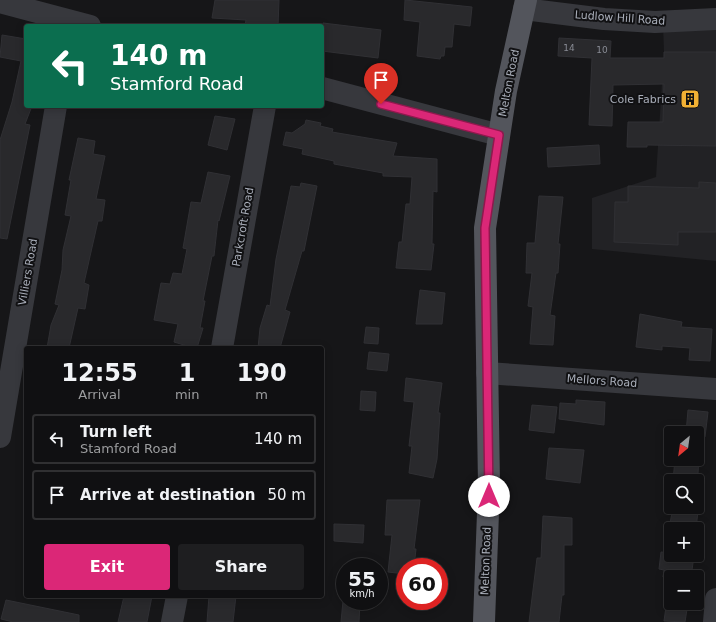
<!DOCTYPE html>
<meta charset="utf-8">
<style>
body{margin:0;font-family:"DejaVu Sans",sans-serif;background:#1e1e20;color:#f1f3f6;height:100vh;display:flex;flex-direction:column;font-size:15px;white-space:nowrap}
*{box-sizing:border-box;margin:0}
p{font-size:13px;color:#9c9d9f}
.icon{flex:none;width:22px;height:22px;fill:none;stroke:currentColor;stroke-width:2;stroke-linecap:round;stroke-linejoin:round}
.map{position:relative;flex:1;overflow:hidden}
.drawer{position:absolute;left:24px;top:346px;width:300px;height:252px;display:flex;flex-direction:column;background:#101012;border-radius:4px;box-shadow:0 2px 10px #0003,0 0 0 1px #303032}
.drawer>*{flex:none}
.banner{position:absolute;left:24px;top:24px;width:300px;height:84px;border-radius:4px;box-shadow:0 2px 10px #0003,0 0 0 1px #303032;background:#0b6e4f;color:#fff;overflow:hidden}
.needle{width:26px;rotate:209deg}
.controls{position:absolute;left:664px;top:426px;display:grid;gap:8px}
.controls a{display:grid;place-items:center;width:40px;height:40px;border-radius:4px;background:#101012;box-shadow:0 2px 10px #0003,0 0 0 1px #303032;font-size:20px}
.speed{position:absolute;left:336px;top:558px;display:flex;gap:8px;font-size:20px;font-weight:700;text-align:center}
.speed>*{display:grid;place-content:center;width:52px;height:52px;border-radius:50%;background:#101012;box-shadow:0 2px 10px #0003,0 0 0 1px #303032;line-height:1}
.speed small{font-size:10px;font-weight:400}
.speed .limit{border:6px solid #d22;background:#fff;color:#111}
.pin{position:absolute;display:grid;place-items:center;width:34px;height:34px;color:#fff;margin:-41px -17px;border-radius:50% 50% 50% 0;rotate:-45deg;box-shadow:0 0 4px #0007}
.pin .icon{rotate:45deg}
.me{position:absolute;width:44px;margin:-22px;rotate:0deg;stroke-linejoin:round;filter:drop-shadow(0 0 3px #0008)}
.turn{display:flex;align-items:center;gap:14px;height:84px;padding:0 20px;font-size:18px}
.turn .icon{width:52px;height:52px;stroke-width:2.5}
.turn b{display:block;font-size:28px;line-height:34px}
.eta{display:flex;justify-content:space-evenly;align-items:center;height:68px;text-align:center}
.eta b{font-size:24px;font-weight:800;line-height:28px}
.button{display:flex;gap:8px;margin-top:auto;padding:8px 20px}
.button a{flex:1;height:46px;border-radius:4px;background:#db2777;color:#fff;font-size:16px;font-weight:800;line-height:46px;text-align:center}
.button a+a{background:#1e1e20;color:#f1f3f6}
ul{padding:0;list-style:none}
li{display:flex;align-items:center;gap:12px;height:50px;margin:0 8px 6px;padding:0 12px;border:2px solid #303032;border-radius:4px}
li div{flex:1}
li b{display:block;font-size:15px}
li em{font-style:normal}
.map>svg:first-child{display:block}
.built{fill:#222225}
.building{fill:#29292c;stroke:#303034}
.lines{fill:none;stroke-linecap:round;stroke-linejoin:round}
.minor{stroke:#37383d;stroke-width:22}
.major{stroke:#53555c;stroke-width:22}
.route-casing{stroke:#8e194d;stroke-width:10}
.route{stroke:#db2777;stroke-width:7}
.labels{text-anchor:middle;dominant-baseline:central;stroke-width:4;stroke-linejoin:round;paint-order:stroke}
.number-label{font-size:9px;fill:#888b94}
.street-label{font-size:11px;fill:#a8adb8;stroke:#111113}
.poi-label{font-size:11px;fill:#a8adb8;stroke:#111113;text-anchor:end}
</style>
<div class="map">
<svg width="716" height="622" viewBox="0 0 716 622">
<rect width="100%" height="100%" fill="#161618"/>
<path class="built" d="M663 24 716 25V261L592 249V198L656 177 664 52Z"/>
<g class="building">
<path d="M215 0H279L278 26H245L246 20 212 18Z"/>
<path d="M405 0 472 7 470 26 454 24 452 47H445L444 56H441L440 59 417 56 420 22 404 20Z"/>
<path d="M323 23 381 30 378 58 322 51Z"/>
<path d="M2 35 26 39V106H32L25 124 30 125 7 239 0 238V140L12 102 21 61 0 57Z"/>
<path d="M559 38 611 41 610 58H664V52H716V146L647 145V147H627L628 122H663L664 84 613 85 612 126 589 125 592 58 558 56Z"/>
<path d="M215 116 235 119 227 150 208 145Z"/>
<path d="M306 120 321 123 320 126 333 129 332 132 397 143 393 156 437 159V192L433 191 432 244H434L431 270 396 268 399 242H402L406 204H410L412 177 383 176V173L334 164V161L302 154 303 149 283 145 286 132 292 133 305 124Z"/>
<path d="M78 138 95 141 93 154 105 156 96 199 105 200 102 221H98L84 283 89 285 85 309 78 308 69 348H47L51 325 59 305 55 304 62 270 63 250 71 216 65 215 71 180H69Z"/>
<path d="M599 145 600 164 548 167 547 148Z"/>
<path d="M208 172 230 176 219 221 218 220 214 256H212L203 301H205L200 328H203L197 348H194L174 342 178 324 154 320 161 283 170 284 173 273 182 274 187 249 183 248 191 202 201 203Z"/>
<path d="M699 182 716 183V232H678V245L614 242 615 202H628V186L699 188Z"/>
<path d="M301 183 317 186 304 251H302L285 310 290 312 280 348H258L260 328 267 305 270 306 276 259 291 186 300 187Z"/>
<path d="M539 196 563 197 558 244H560L558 273H556L550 315 555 316 553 345 530 344 533 307 528 306 532 273H526L527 243H535Z"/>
<path d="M420 290 445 293 442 324H416Z"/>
<path d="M640 314 682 322 681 327 712 329 710 361 689 360 690 348 662 346V350L636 347Z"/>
<path d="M366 327 379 328 378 344 364 343Z"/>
<path d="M369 352 389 354 387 371 367 369Z"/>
<path d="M406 378 442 383 438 413H440L437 459 433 478 409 473 412 446H409L414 402 404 401Z"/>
<path d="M361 391 376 392 375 411 360 410Z"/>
<path d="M576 400 605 402 604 425 559 419 560 403 576 404Z"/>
<path d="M532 405 557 407 554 433 529 430Z"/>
<path d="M688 410 708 412 705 437 697 438V433H686Z"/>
<path d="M549 448 584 450 580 483 546 479Z"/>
<path d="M697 455 699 456 698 474 702 475 696 529H669L673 507H697V481H673L675 459H697Z"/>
<path d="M387 500H420L414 549H416L414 567H405V574L388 572 392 535H385Z"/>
<path d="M543 516 572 518V545H564V595H562L559 622H529L537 558H541Z"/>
<path d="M334 524 364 525 363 543 334 541Z"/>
<path d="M661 552 671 553V555L694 556 691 577H671V603H688L685 622 664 621 670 578 663 577 664 570 659 569Z"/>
<path d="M124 596H152L147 622H118Z"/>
<path d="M209 596H236L233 622H207Z"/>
<path d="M6 600 79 615V622H13L1 619Z"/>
<path d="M343 601H360L359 622H341Z"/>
</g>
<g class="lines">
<g class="minor">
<path d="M0 2 90 26"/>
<path d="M524 9 604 19 655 22 716 19"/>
<path d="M322 88 499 135"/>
<path d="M222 348 265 106"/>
<path d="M487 373 716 389"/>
<path d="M0 437 56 106"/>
<path d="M172 622 177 596"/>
<path d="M714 622 716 599"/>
</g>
<path class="major" d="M484 622 489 485 485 228 506 91 526 0"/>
</g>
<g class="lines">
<defs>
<path id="route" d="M381 104 499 135 485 228 489 496"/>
</defs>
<use href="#route" class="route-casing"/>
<use href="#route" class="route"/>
</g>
<defs>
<symbol id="building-square" viewBox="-11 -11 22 22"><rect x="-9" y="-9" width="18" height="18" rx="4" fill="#f2b134" stroke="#111113"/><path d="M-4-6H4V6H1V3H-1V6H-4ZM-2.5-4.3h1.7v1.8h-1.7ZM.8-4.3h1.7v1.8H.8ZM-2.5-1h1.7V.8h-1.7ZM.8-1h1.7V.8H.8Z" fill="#111"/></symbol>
</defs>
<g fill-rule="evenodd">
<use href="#building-square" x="679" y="88" width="22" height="22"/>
</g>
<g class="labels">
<g class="number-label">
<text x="569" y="48">14</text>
<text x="602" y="50">10</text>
</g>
<g class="street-label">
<text transform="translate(620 18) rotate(4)">Ludlow Hill Road</text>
<text transform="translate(509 83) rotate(-79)">Melton Road</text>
<text transform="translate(243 227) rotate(-80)">Parkcroft Road</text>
<text transform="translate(28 272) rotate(-80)">Villiers Road</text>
<text transform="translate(602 381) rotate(4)">Mellors Road</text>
<text transform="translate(486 561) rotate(-88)">Melton Road</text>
</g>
<g class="poi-label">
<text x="676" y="99">Cole Fabrics</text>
</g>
</g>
</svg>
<div class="controls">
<a><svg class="needle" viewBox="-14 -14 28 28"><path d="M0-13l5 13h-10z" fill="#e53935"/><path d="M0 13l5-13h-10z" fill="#9c9d9f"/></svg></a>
<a><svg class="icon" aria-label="search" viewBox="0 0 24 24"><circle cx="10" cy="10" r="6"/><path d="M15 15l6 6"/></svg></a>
<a>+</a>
<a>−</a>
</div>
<div class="speed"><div>55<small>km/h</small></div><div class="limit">60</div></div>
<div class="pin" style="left:381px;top:104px;background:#d93025"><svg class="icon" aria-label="arrive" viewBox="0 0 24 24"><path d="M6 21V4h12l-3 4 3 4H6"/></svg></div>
<svg class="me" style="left:489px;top:496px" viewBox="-20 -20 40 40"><circle r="19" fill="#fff"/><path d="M0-13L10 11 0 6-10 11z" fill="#db2777"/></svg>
<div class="banner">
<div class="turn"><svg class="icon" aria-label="left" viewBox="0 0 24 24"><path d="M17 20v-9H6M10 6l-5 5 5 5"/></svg><div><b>140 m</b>Stamford Road</div></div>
</div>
<section class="drawer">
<div class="eta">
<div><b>12:55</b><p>Arrival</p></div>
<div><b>1</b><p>min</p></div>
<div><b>190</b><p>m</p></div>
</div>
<ul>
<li><svg class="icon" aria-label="left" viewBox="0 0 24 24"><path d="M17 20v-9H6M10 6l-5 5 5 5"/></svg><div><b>Turn left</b><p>Stamford Road</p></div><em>140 m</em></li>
<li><svg class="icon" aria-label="arrive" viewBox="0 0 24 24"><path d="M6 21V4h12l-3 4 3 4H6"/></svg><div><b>Arrive at destination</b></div><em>50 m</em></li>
</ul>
<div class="button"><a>Exit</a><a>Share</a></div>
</section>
</div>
